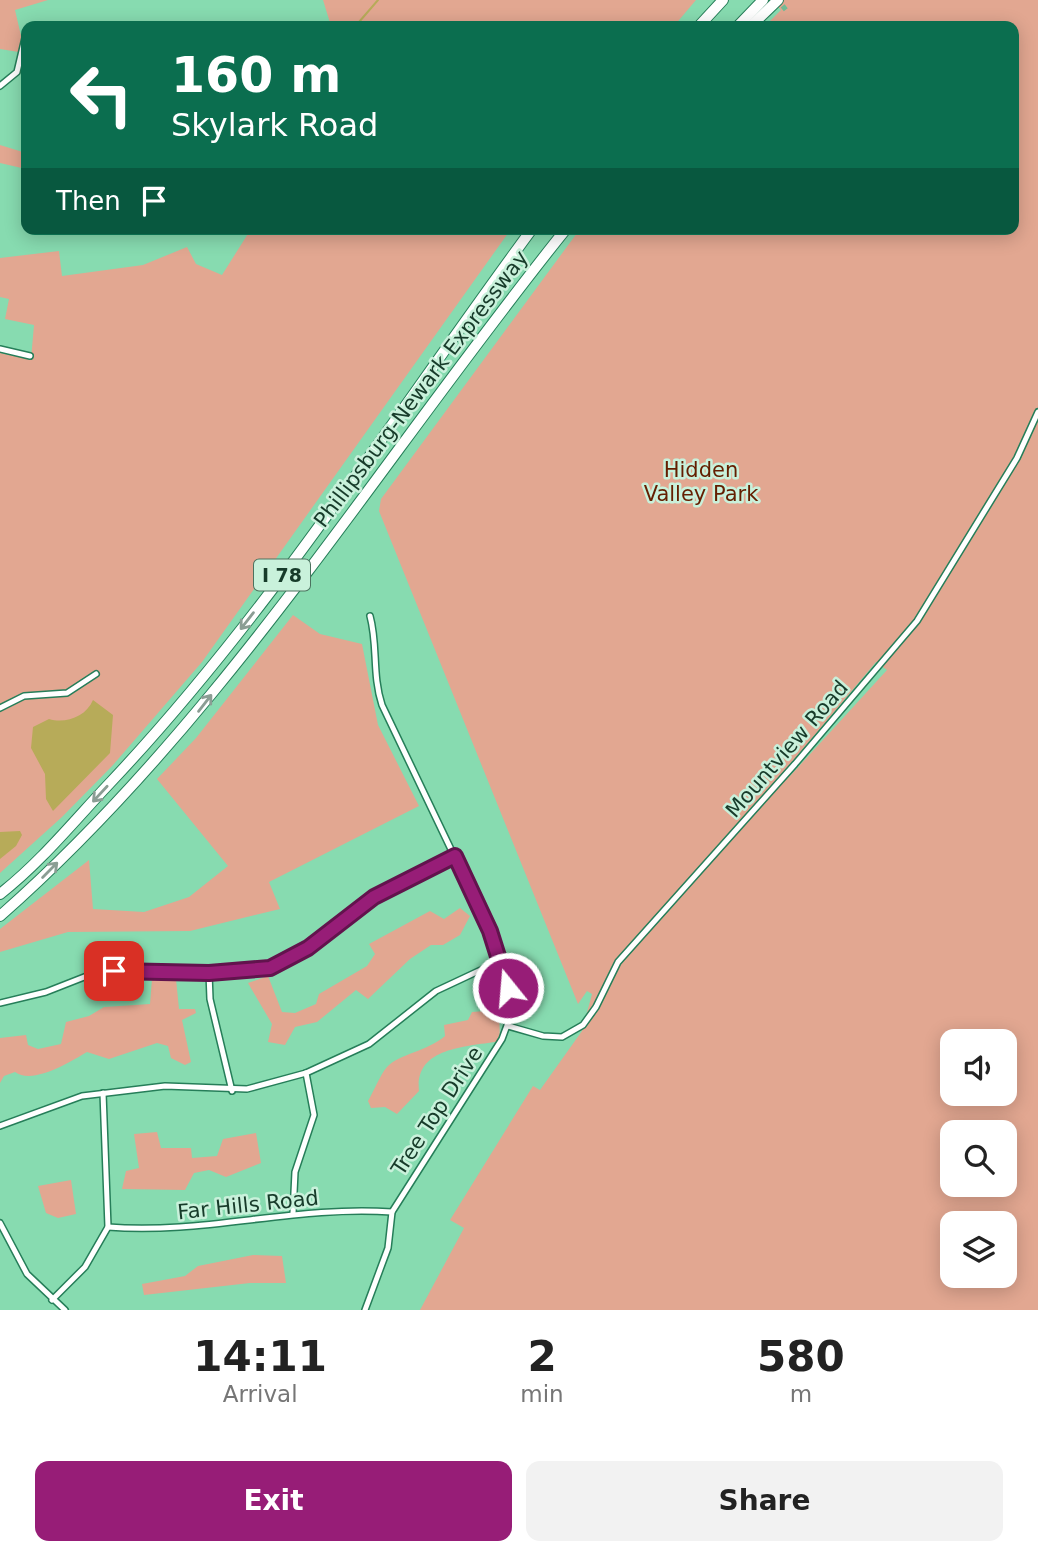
<!DOCTYPE html>
<style>
body{margin:0;font-family:"DejaVu Sans",sans-serif;background:#f2f2f2;color:#222;height:100vh;display:flex;flex-direction:column;font-size:26px;white-space:nowrap}
*{box-sizing:border-box;margin:0}
p{font-size:23px;color:#767676}
.icon{flex:none;width:38px;height:38px;fill:none;stroke:currentColor;stroke-width:2;stroke-linecap:round;stroke-linejoin:round}
.map{position:relative;height:1310px;overflow:hidden}
.panel{display:flex;flex-direction:column;background:#fff;flex:1}
.panel>*{flex:none}
.hud{position:absolute;left:21px;top:21px;width:998px;height:214px;border-radius:14px;box-shadow:0 4px 18px #0003;background:#0b6e4f;color:#fff;overflow:hidden}
.tools{position:absolute;left:940px;top:1029px;display:grid;gap:14px}
.tools a{display:grid;place-items:center;width:77px;height:77px;border-radius:14px;background:#fff;box-shadow:0 4px 18px #0003;font-size:35px}
.pin{position:absolute;display:grid;place-items:center;width:60px;height:60px;color:#fff;margin:-30px;border-radius:14px;box-shadow:0 4px 10px #0006}
.me{position:absolute;width:77px;margin:-38px;rotate:343deg;stroke-linejoin:round;filter:drop-shadow(0 0 5px #0008)}
.turn{display:flex;align-items:center;gap:24px;height:147px;padding:0 35px;font-size:32px}
.turn .icon{width:91px;height:91px;stroke-width:2.5}
.turn b{display:block;font-size:49px;line-height:60px}
.then{display:flex;align-items:center;height:66px;padding:0 35px;background:#0003;gap:14px;font-size:26px}
.eta{display:flex;justify-content:space-evenly;align-items:center;height:119px;text-align:center}
.eta b{font-size:42px;font-weight:700;line-height:49px}
.action{display:flex;gap:14px;margin-top:auto;padding:14px 35px}
.action a{flex:1;height:80px;border-radius:14px;background:#971d77;color:#fff;font-size:28px;font-weight:700;line-height:80px;text-align:center}
.action a+a{background:#f2f2f2;color:#222}
.map>svg:first-child{display:block}
.green{fill:#e2a791;fill-rule:evenodd}
.water{fill:#b7ab59}
.lines{fill:none;stroke-linecap:round;stroke-linejoin:round}
.stream{stroke:#b7ab59;stroke-width:2}
.minor-tunnel{stroke:#71bb95;stroke-width:5;stroke-dasharray:5 2.5;stroke-linecap:butt}
.minor-casing{stroke:#267e59;stroke-width:8}
.motorway-casing{stroke:#267e59;stroke-width:12}
.minor{stroke:#fff;stroke-width:5}
.motorway{stroke:#fff;stroke-width:10}
.oneway{stroke:#8b9d94}
.route-casing{stroke:#62134d;stroke-width:18}
.route{stroke:#971d77;stroke-width:12}
.labels{text-anchor:middle;dominant-baseline:central;stroke-width:5;stroke-linejoin:round;paint-order:stroke}
.shield{fill:#c9f1db;stroke:#4c725f;stroke-width:2}
.shield-label{font-size:19px;font-weight:bold;fill:#173b2a}
.street-label{font-size:21px;fill:#173b2a;stroke:#c9f1db}
.park-label{font-size:21px;fill:#641e00;stroke:#c9f1db}
</style>
<div class="map">
<svg width="1038" height="1310" viewBox="0 0 1038 1310">
<rect width="100%" height="100%" fill="#87dbb0"/>
<g class="green">
<path d="M0 0H48L15 10 25 53 0 49Z"/>
<path d="M323 0H696L674 26H331Z"/>
<path d="M772 0H1038V1310H420L464 1228 450 1220 533 1086 540 1090 582 1031 592 994 587 991 578 1004 379 511 381 499 580 229H1013V26H765L781 10ZM876 662 887 670 790 776 782 774ZM952 1041H1004V1094H952ZM952 1132H1004V1185H952ZM952 1223H1004V1276H952Z"/>
<path d="M0 145 26 153V169L0 163Z"/>
<path d="M251 229H511L202 662 113 765 62 817 0 873V353L31 359 34 325 5 319 9 299 0 297V258L59 251 62 276 143 265 187 247 196 264 222 275Z"/>
<path d="M293 615 320 634 362 644 378 725 419 806 269 882 280 909 190 931 68 932 0 952V929L89 860 93 909 144 912 189 897 228 866 157 779 196 738Z"/>
<path d="M460 908 470 916 460 935 443 945H431L410 959 368 999 356 990 317 1022 295 1027 285 1045 268 1042 272 1024 248 983 268 976 282 1012 295 1013 316 1004 319 994 367 966 375 954 369 944 430 911 444 919Z"/>
<path d="M152 979H176L179 1009H195L196 1013 182 1020 191 1062 185 1065 171 1058 168 1046 157 1043 109 1059 87 1052C70 1062 33 1085 15 1072L4 1076 0 1083V1038L26 1035 28 1045 38 1049 61 1044 66 1022 89 1016 104 1007 150 1004Z"/>
<path d="M499 1010 500 1041C469 1047 414 1046 419 1091L397 1114 385 1107 371 1108 368 1101C374 1091 380 1075 387 1067 399 1054 428 1051 445 1036L444 1025 468 1020 472 1012Z"/>
<path d="M157 1132 161 1148H191L192 1158 217 1156 223 1139 256 1133 261 1163 226 1177 209 1170 194 1173 185 1190 122 1189 126 1171 139 1168 134 1134Z"/>
<path d="M71 1180 76 1214 58 1218 46 1213 38 1186Z"/>
<path d="M253 1255 282 1256 286 1283H250L144 1295 142 1284 185 1276 198 1266Z"/>
</g>
<g class="water">
<path d="M93 700 113 715 110 753 53 811 46 799 45 774 31 748 33 727 49 719C65 724 86 717 93 700Z"/>
<path d="M20 831 22 835 16 846 0 859V832Z"/>
</g>
<g class="lines">
<path class="stream" d="M359 22 378 0"/>
<path class="minor-tunnel" d="M778 0 786 10"/>
<defs>
<g id="minor">
<path d="M0 86 17 72 25 38"/>
<path d="M0 349 30 356"/>
<path d="M0 708 24 696 67 693 96 674"/>
<path d="M209 973 210 999 232 1091"/>
<path d="M0 1003 46 992 97 972 209 973 270 968 308 948 374 897 455 856"/>
<path d="M508 1026 543 1036 562 1037 583 1025 596 1007 618 962 795 764 917 621 1017 458 1038 412"/>
<path d="M0 1126 82 1096 165 1086 247 1089 306 1073 369 1044 436 991 500 961"/>
<path d="M293 1213 295 1172 314 1115 306 1073"/>
<path d="M0 1223 27 1274 65 1310"/>
<path d="M108 1227C203 1235 296 1205 392 1212"/>
<path d="M52 1300 85 1267 108 1227 103 1093"/>
<path d="M365 1310 388 1248 392 1212 502 1039 509 1020 508 992 490 931 382 705C372 675 378 645 370 616"/>
</g>
<g id="motorway">
<path d="M699 26 723 0"/>
<path d="M738 26 763 0"/>
<path d="M751 26 778 0"/>
<path d="M0 894C40 863 74 821 108 785 269 615 394 416 532 229"/>
<path d="M0 916C224 719 380 460 566 229"/>
</g>
</defs>
<use href="#minor" class="minor-casing"/>
<use href="#motorway" class="motorway-casing"/>
<use href="#minor" class="minor"/>
<use href="#motorway" class="motorway"/>
</g>
<defs><path id="oneway-shaft" d="M-6 0H5M1.5-3L5.5 0L1.5 3" fill="none" stroke-width="1.6" stroke-linecap="round" stroke-linejoin="round" transform="scale(1.75)"/></defs>
<g class="oneway">
<use href="#oneway-shaft" transform="translate(247 621) rotate(128)"/>
<use href="#oneway-shaft" transform="translate(205 703) rotate(-52)"/>
<use href="#oneway-shaft" transform="translate(100 794) rotate(133)"/>
<use href="#oneway-shaft" transform="translate(50 870) rotate(-45)"/>
</g>
<g class="lines">
<defs>
<path id="route" d="M114 971 209 973 270 968 308 948 374 897 455 856 490 931 508 988"/>
</defs>
<use href="#route" class="route-casing"/>
<use href="#route" class="route"/>
</g>
<g class="labels">
<rect class="shield" x="254" y="559.5" width="56" height="31" rx="5"/>
<g class="shield-label">
<text x="282" y="575">I 78</text>
</g>
<g class="street-label">
<text transform="translate(421 389) rotate(-53)">Phillipsburg-Newark Expressway</text>
<text transform="translate(787 749) rotate(-49)">Mountview Road</text>
<text transform="translate(437 1111) rotate(-57)">Tree Top Drive</text>
<text transform="translate(248 1205) rotate(-6)">Far Hills Road</text>
</g>
<g class="park-label">
<text x="701" y="470">Hidden<tspan x="701" dy="24">Valley Park</tspan></text>
</g>
</g>
</svg>
<div class="tools">
<a><svg class="icon" aria-label="sound" viewBox="0 0 24 24"><path d="M4 9h4l5-4v14l-5-4H4zM17 9q2 3 0 6"/></svg></a>
<a><svg class="icon" aria-label="search" viewBox="0 0 24 24"><circle cx="10" cy="10" r="6"/><path d="M15 15l6 6"/></svg></a>
<a><svg class="icon" aria-label="layers" viewBox="0 0 24 24"><path d="M12 4l9 5-9 5-9-5zM3 14l9 5 9-5"/></svg></a>
</div>
<div class="pin" style="left:114px;top:971px;background:#d93025"><svg class="icon" aria-label="arrive" viewBox="0 0 24 24"><path d="M6 21V4h12l-3 4 3 4H6"/></svg></div>
<svg class="me" style="left:508px;top:988px" viewBox="-20 -20 40 40"><circle r="17" fill="#971d77" stroke="#fff" stroke-width="3"/><path d="M0-11L8 9 0 5-8 9z" fill="#fff"/></svg>
<div class="hud">
<div class="turn"><svg class="icon" aria-label="left" viewBox="0 0 24 24"><path d="M17 20v-9H6M10 6l-5 5 5 5"/></svg><div><b>160 m</b>Skylark Road</div></div>
<div class="then">Then<svg class="icon" aria-label="arrive" viewBox="0 0 24 24"><path d="M6 21V4h12l-3 4 3 4H6"/></svg></div>
</div>
</div>
<section class="panel">
<div class="eta">
<div><b>14:11</b><p>Arrival</p></div>
<div><b>2</b><p>min</p></div>
<div><b>580</b><p>m</p></div>
</div>
<div class="action"><a>Exit</a><a>Share</a></div>
</section>
